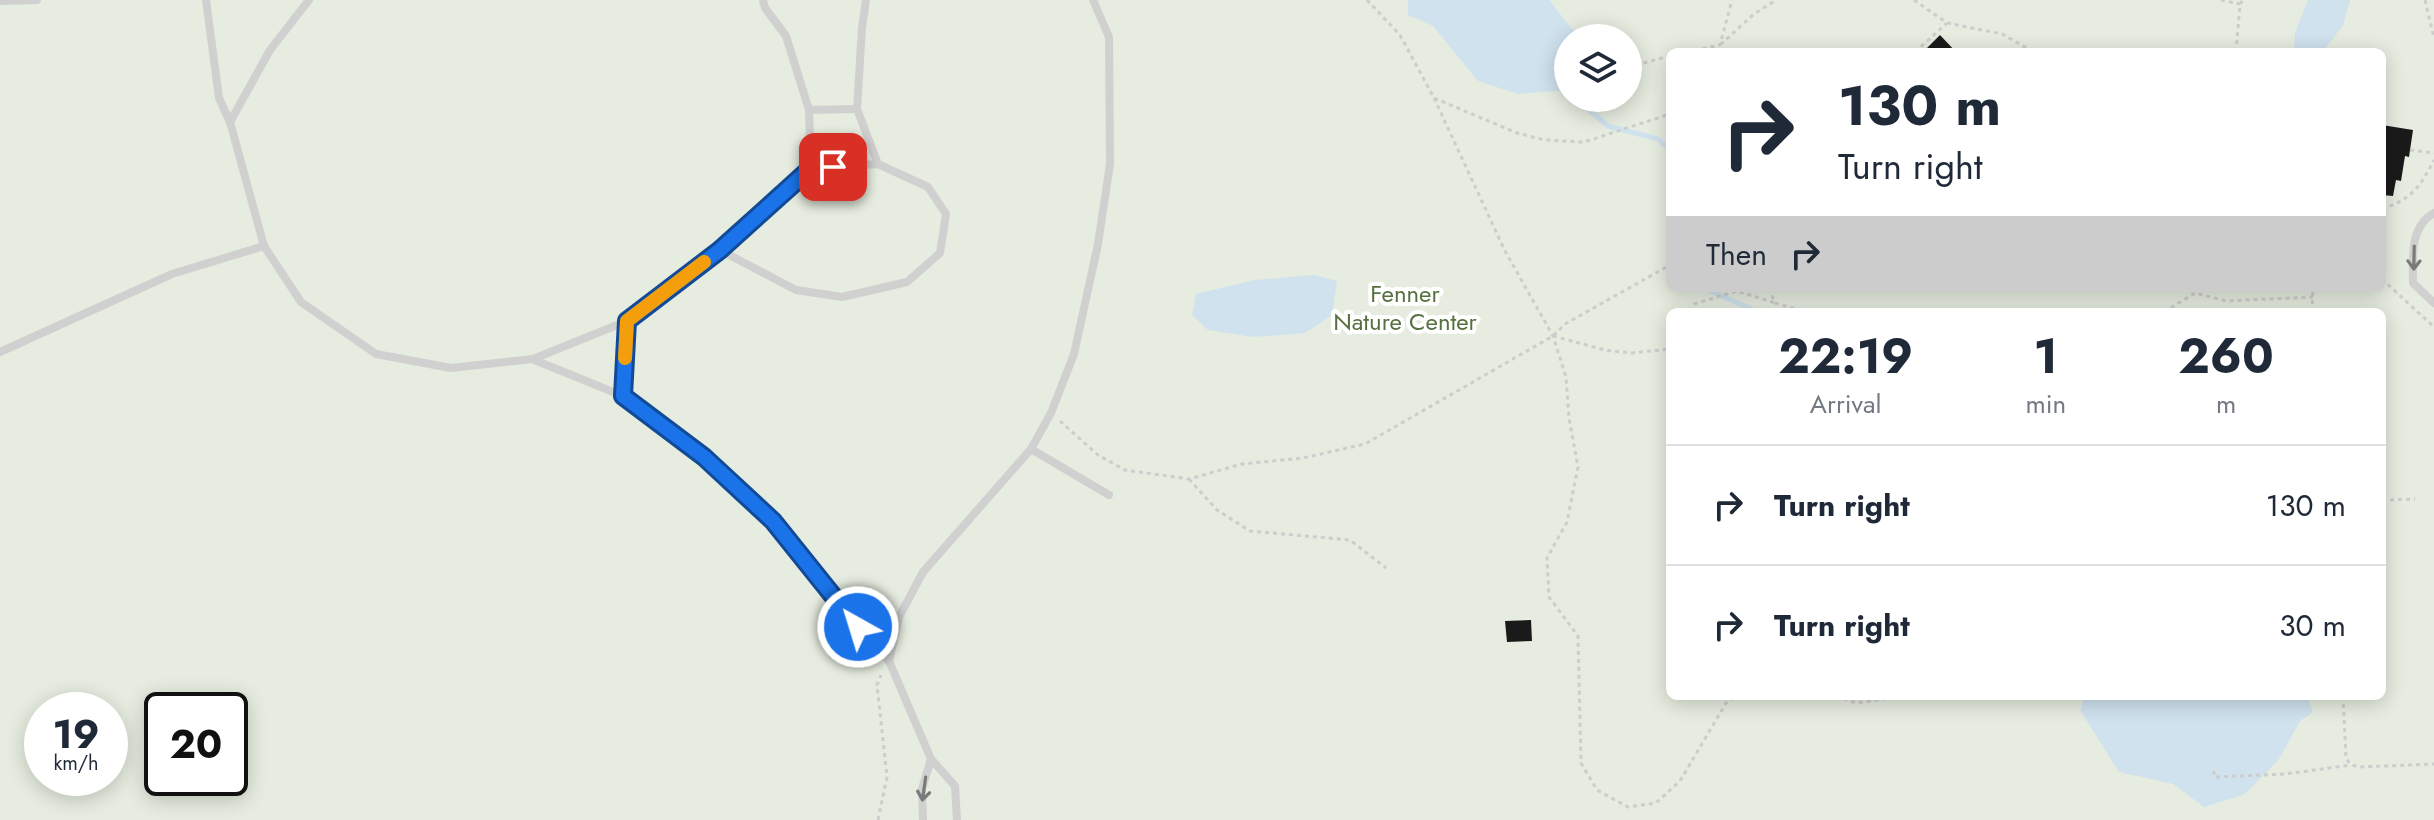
<!DOCTYPE html>
<style>
body{margin:0;font-family:Jost,sans-serif;background:#f2f2f3;color:#1f2937;height:100vh;display:flex;flex-direction:column;font-size:30px;white-space:nowrap}
*{box-sizing:border-box;margin:0}
p{font-size:26px;color:#747a83}
.icon{flex:none;width:44px;height:44px;fill:none;stroke:currentColor;stroke-width:2;stroke-linecap:round;stroke-linejoin:round}
.map{position:relative;flex:1;overflow:hidden}
.panel{position:absolute;left:1666px;top:308px;width:720px;height:392px;display:flex;flex-direction:column;background:#fff;border-radius:12px;box-shadow:0 4px 20px #0003}
.panel>*{flex:none}
.guide{position:absolute;left:1666px;top:48px;width:720px;height:244px;border-radius:12px;box-shadow:0 4px 20px #0003;background:#fff;color:#1f2937;overflow:hidden}
.buttons{position:absolute;left:1554px;top:24px;display:grid;gap:16px}
.buttons a{display:grid;place-items:center;width:88px;height:88px;border-radius:50%;background:#fff;box-shadow:0 4px 20px #0003;font-size:40px}
.speed{position:absolute;left:24px;top:692px;display:flex;gap:16px;font-size:40px;font-weight:700;text-align:center}
.speed>*{display:grid;place-content:center;width:104px;height:104px;border-radius:50%;background:#fff;box-shadow:0 4px 20px #0003;line-height:1}
.speed small{font-size:20px;font-weight:400}
.speed .limit{border:4px solid #111;border-radius:12px;background:#fff;color:#111}
.pin{position:absolute;display:grid;place-items:center;width:68px;height:68px;color:#fff;margin:-34px;border-radius:16px;box-shadow:0 4px 12px #0006}
.me{position:absolute;width:88px;margin:-44px;rotate:321deg;stroke-linejoin:round;filter:drop-shadow(0 0 6px #0008)}
.turn{display:flex;align-items:center;gap:28px;height:168px;padding:0 40px;font-size:36px}
.turn .icon{width:104px;height:104px;stroke-width:2.5}
.turn b{display:block;font-size:56px;line-height:68px}
.then{display:flex;align-items:center;height:76px;padding:0 40px;background:#0003;gap:16px;font-size:30px}
.eta{display:flex;justify-content:space-evenly;align-items:center;height:136px;text-align:center}
.eta b{font-size:48px;font-weight:700;line-height:56px}
ul{padding:0;list-style:none}
li{display:flex;align-items:center;gap:24px;height:120px;padding:0 40px;border-top:2px solid #e0e1e3}
li div{flex:1}
li b{display:block;font-size:30px}
li em{font-style:normal}
.map>svg:first-child{display:block}
.green{fill:#e6ecdf;fill-rule:evenodd}
.water{fill:#cfe2ee}
.lines{fill:none;stroke-linecap:round;stroke-linejoin:round}
.stream{stroke:#cfe2ee;stroke-width:5}
.building{fill:#1a1a1a}
.path{stroke:#cdcdcd;stroke-width:3;stroke-dasharray:4 4;stroke-linecap:butt}
.lane{stroke:#d0d0d0;stroke-width:8}
.oneway{stroke:#7a7a7a}
.route-casing{stroke:#114b97;stroke-width:20}
.route{stroke:#1a73e8;stroke-width:14}
.slow{stroke:#f59e0b;stroke-width:14}
.labels{text-anchor:middle;dominant-baseline:central;stroke-width:8;stroke-linejoin:round;paint-order:stroke}
.park-label{font-size:24px;fill:#56703f;stroke:#fff}
</style>
<div class="map">
<svg width="2434" height="820" viewBox="0 0 2434 820">
<rect width="100%" height="100%" fill="#fff"/>
<path class="green" d="M0 0H2434V820H0ZM1568 38H1628V98H1568ZM1670 52H2382V288H1670ZM1670 312H2382V696H1670ZM42 710H110V778H42ZM162 710H230V778H162Z"/>
<g class="water">
<path d="M1408 0H1549L1579 38H1568V90L1518 94 1478 81 1433 26 1408 15Z"/>
<path d="M2308 0H2350L2343 25 2323 52H2294L2295 33Z"/>
<path d="M1314 275 1337 281 1332 315 1305 333 1253 337 1208 330 1192 315 1196 294 1255 280Z"/>
<path d="M2085 696H2307L2313 712 2300 721 2279 759 2245 794 2204 807 2173 784 2119 772 2080 710Z"/>
</g>
<g class="lines">
<g class="stream">
<path d="M1575 98 1608 126 1658 139 1670 150"/>
<path d="M1704 288 1758 312"/>
</g>
</g>
<g class="building">
<path d="M1940 35 1956 52H1923Z"/>
<path d="M2382 125 2413 130 2409 157 2405 156 2401 181 2396 180 2393 196 2382 195Z"/>
<path d="M1531 620 1532 641 1507 642 1505 621Z"/>
</g>
<g class="lines">
<g class="path">
<path d="M1367 0 1400 35 1434 98 1517 133 1545 140 1584 142 1670 114"/>
<path d="M1914 0 1947 23 2002 34 2034 52"/>
<path d="M2221 0 2240 4"/>
<path d="M2425 0 2434 38"/>
<path d="M1687 52 1720 45 1732 0"/>
<path d="M1718 52 1720 45 1754 14 1776 0"/>
<path d="M1915 52 1947 23"/>
<path d="M2236 52 2240 4 2243 0"/>
<path d="M1628 67 1670 56"/>
<path d="M1434 98 1505 251 1553 336 1566 377 1569 418 1578 467 1567 522 1547 558 1549 597 1578 636 1581 763 1597 790 1628 807 1656 803 1680 781 1726 703 1737 696"/>
<path d="M2410 150 2434 153"/>
<path d="M2382 209C2412 199 2420 187 2434 160"/>
<path d="M2382 279 2434 327"/>
<path d="M1769 288 1775 303 1807 312"/>
<path d="M1692 312 1694 304 1737 291 1775 303"/>
<path d="M2164 312 2195 293 2226 301 2313 297"/>
<path d="M2312 312 2313 288"/>
<path d="M1553 336 1605 350 1631 353 1670 349"/>
<path d="M1060 421 1098 455 1125 470 1189 479 1242 464 1303 458 1365 444 1553 336 1565 324 1670 265"/>
<path d="M1189 479 1217 510 1250 531 1350 540 1386 568"/>
<path d="M2382 500 2415 499"/>
<path d="M1836 696 1856 703 1905 696"/>
<path d="M2343 696 2346 758 2350 764 2358 767 2434 764"/>
<path d="M2214 771V777L2285 774 2351 765"/>
<path d="M878 820 887 777 877 685 881 675"/>
</g>
<g class="lane">
<path d="M206 0 219 98 230 122 264 246 301 302 376 354 451 368 532 359 623 396 704 457 773 521 858 627 889 661"/>
<path d="M763 0 765 8 786 36 809 110 811 168"/>
<path d="M866 0 862 28 857 109 878 164"/>
<path d="M0 1 37 0"/>
<path d="M809 110 857 109"/>
<path d="M230 122 270 50 309 0"/>
<path d="M2434 213C2409 227 2413 258 2413 283L2434 303"/>
<path d="M0 352 172 274 264 246"/>
<path d="M533 359 627 321 720 250 796 290 842 297 907 282 940 253 946 214 928 187 878 164 811 168 720 250"/>
<path d="M623 396 627 321"/>
<path d="M1031 449 1109 495"/>
<path d="M923 820 922 789 931 759"/>
<path d="M957 820 955 786 931 759 889 661 899 617 923 572 1031 449 1051 413 1074 354 1098 244 1110 164 1109 37 1093 0"/>
</g>
</g>
<defs><path id="oneway-shaft" d="M-6 0H5M1.5-3L5.5 0L1.5 3" fill="none" stroke-width="1.6" stroke-linecap="round" stroke-linejoin="round" transform="scale(2)"/></defs>
<g class="oneway">
<use href="#oneway-shaft" transform="translate(2414 258) rotate(91)"/>
<use href="#oneway-shaft" transform="translate(924 789) rotate(98)"/>
</g>
<g class="lines">
<defs>
<path id="route" d="M833 167 811 168 720 250 627 321 623 396 704 457 773 521 858 627"/>
</defs>
<use href="#route" class="route-casing"/>
<use href="#route" class="route"/>
<path class="slow" d="M625 358 627 321 704 262"/>
</g>
<g class="labels">
<g class="park-label">
<text x="1405" y="293">Fenner<tspan x="1405" dy="28">Nature Center</tspan></text>
</g>
</g>
</svg>
<div class="buttons">
<a><svg class="icon" aria-label="layers" viewBox="0 0 24 24"><path d="M12 4l9 5-9 5-9-5zM3 14l9 5 9-5"/></svg></a>
</div>
<div class="speed"><div>19<small>km/h</small></div><div class="limit">20</div></div>
<div class="pin" style="left:833px;top:167px;background:#d93025"><svg class="icon" aria-label="arrive" viewBox="0 0 24 24"><path d="M6 21V4h12l-3 4 3 4H6"/></svg></div>
<svg class="me" style="left:858px;top:627px" viewBox="-20 -20 40 40"><circle r="17" fill="#1a73e8" stroke="#fff" stroke-width="3"/><path d="M0-11L8 9 0 5-8 9z" fill="#fff"/></svg>
<div class="guide">
<div class="turn"><svg class="icon" aria-label="right" viewBox="0 0 24 24"><path d="M7 20v-9h11M14 6l5 5-5 5"/></svg><div><b>130 m</b>Turn right</div></div>
<div class="then">Then<svg class="icon" aria-label="right" viewBox="0 0 24 24"><path d="M7 20v-9h11M14 6l5 5-5 5"/></svg></div>
</div>
<section class="panel">
<div class="eta">
<div><b>22:19</b><p>Arrival</p></div>
<div><b>1</b><p>min</p></div>
<div><b>260</b><p>m</p></div>
</div>
<ul>
<li><svg class="icon" aria-label="right" viewBox="0 0 24 24"><path d="M7 20v-9h11M14 6l5 5-5 5"/></svg><div><b>Turn right</b></div><em>130 m</em></li>
<li><svg class="icon" aria-label="right" viewBox="0 0 24 24"><path d="M7 20v-9h11M14 6l5 5-5 5"/></svg><div><b>Turn right</b></div><em>30 m</em></li>
</ul>
</section>
</div>
